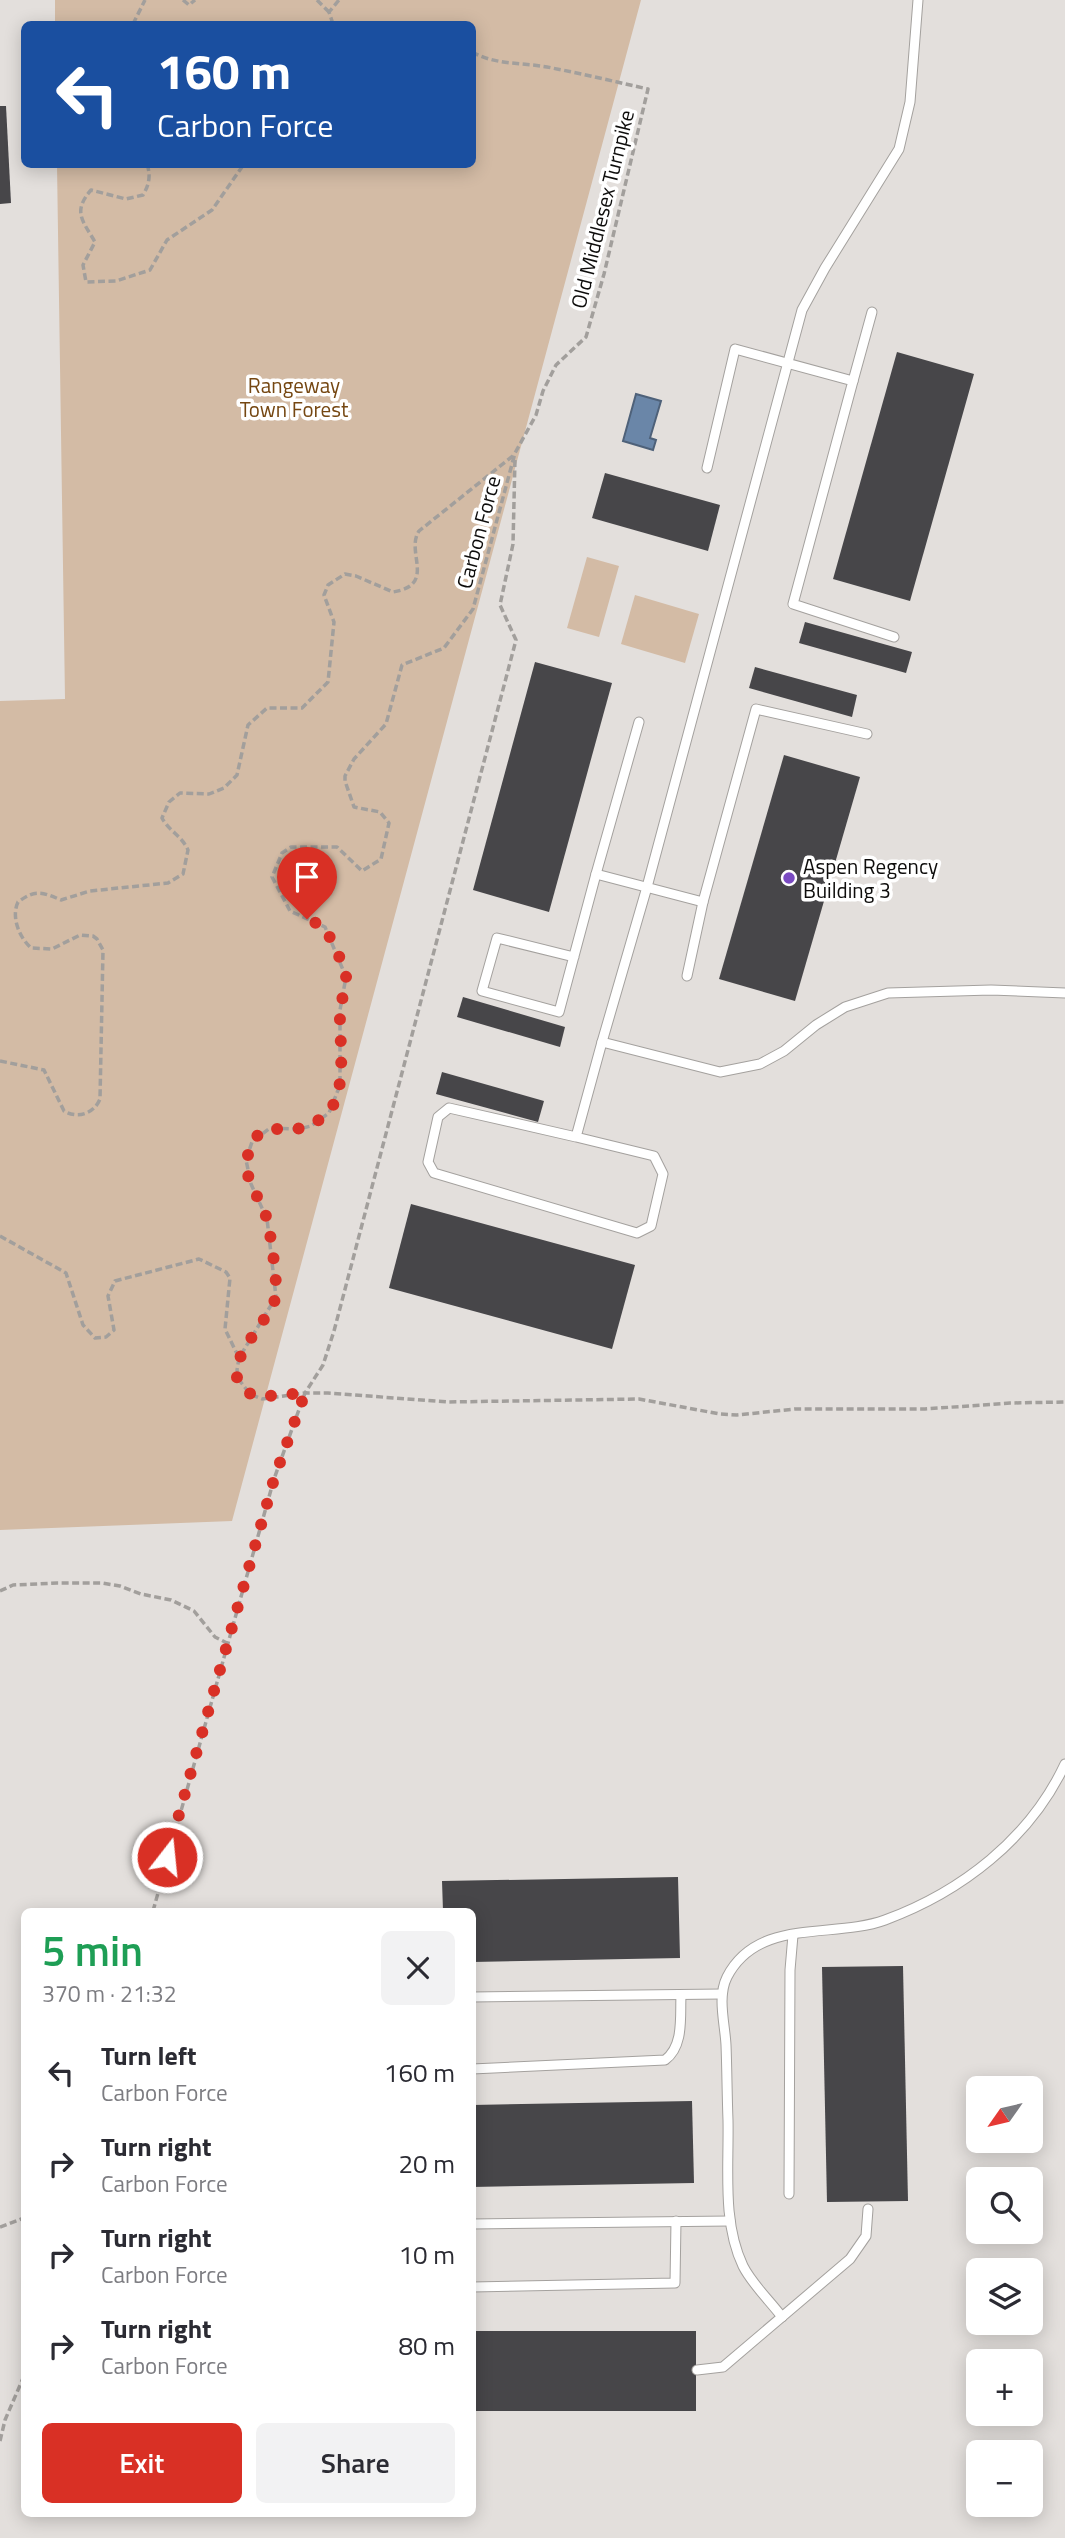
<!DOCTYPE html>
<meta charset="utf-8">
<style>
body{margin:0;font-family:"Titillium Web",sans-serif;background:#f2f2f3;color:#2b2b33;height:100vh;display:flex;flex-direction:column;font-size:26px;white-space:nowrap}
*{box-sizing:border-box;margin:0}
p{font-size:23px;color:#7c7c81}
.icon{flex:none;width:38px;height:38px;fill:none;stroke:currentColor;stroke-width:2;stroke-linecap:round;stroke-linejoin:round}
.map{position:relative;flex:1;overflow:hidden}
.panel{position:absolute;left:21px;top:1908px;width:455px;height:609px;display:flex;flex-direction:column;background:#fff;border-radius:10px;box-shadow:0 4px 18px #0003}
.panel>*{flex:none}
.banner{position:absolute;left:21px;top:21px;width:455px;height:147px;border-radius:10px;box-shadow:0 4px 18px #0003;background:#1a4fa0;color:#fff;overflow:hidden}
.needle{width:46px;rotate:236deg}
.buttons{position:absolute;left:966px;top:2076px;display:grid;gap:14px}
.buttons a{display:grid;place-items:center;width:77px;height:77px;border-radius:10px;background:#fff;box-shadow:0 4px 18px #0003;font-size:35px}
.pin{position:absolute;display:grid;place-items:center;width:60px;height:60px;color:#fff;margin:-72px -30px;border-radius:50% 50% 50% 0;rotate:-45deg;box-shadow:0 0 7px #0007}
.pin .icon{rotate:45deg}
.me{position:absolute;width:77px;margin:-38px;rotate:16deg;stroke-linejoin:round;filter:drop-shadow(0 0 5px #0008)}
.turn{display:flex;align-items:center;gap:24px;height:147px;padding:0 21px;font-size:32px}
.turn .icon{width:91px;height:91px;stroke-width:2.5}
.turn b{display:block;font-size:49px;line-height:60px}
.round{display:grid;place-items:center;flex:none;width:74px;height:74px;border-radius:10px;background:#f2f2f3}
.headline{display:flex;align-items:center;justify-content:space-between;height:119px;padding:0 21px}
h1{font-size:42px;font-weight:600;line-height:52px;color:#1e9e55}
.action{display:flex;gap:14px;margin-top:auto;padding:14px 21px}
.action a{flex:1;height:80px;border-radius:10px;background:#d93025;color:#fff;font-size:28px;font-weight:600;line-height:80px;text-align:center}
.action a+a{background:#f2f2f3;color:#2b2b33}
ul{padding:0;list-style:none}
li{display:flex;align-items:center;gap:21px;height:91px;padding:0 21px}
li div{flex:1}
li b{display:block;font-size:26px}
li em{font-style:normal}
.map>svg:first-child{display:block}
.green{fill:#d3bba5}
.water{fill:#6a86a8;stroke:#4e6179;stroke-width:2}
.building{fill:#474649}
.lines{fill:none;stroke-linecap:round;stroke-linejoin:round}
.service-casing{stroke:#a4a19e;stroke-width:11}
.path{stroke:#a29f9c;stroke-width:3.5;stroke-dasharray:7 3.5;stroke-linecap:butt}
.service{stroke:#fff;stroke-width:9}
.route{stroke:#d93025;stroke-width:12;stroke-dasharray:0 21.6}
.poi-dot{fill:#7a4ac2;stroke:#fff;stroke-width:2.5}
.labels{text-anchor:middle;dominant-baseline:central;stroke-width:7;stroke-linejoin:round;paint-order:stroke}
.street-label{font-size:21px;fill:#0d0c0b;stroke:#fff}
.park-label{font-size:21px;fill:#754712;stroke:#fff}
.poi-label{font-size:21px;fill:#0d0c0b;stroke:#fff;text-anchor:start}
</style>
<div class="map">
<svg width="1065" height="2538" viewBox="0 0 1065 2538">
<rect width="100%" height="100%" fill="#e3dfdc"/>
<g class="green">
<path d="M55 0H641L232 1521 0 1530V701L65 699 57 165 472 164V24H55Z"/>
<path d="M587 557 619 566 599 637 567 628Z"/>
<path d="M635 595 699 614 685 663 621 644Z"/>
</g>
<path class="water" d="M636 394 661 401 650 438 656 440 653 450 623 441Z"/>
<g class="building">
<path d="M0 106H6L11 203 0 204Z"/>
<path d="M897 352 974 374 910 601 833 579Z"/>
<path d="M605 473 720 505 708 551 592 518Z"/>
<path d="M805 622 912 652 906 673 799 643Z"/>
<path d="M535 662 612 683 549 912 473 890Z"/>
<path d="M755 667 857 695 852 717 749 688Z"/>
<path d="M784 755 860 777 795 1001 719 979Z"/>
<path d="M463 997 565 1027 560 1047 457 1017Z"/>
<path d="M442 1072 544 1101 538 1122 436 1094Z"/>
<path d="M411 1204 635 1265 612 1349 389 1288Z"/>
<path d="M678 1877 680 1958 472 1962V1911H443L442 1881Z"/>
<path d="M903 1966 908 2201 827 2202 822 1967Z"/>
<path d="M692 2101 694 2183 472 2187V2105Z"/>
<rect x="472" y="2331" width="224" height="80"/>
</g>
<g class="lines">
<defs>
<g id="service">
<path d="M918 0 910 102 899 149 825 268 802 310 647 887 602 1042 720 1072 760 1064 784 1051 816 1025 845 1007 888 993 991 990 1065 993"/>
<path d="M853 381 872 312"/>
<path d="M707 468 735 349 853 381 793 604 894 637"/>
<path d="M596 874 639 722"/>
<path d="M574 957 497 938 482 991 559 1012 596 874 703 902 756 709 867 734"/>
<path d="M687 976 703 902"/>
<path d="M576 1137 449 1108 438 1117 428 1162 434 1173 637 1233 651 1226 663 1174 654 1156 576 1137 602 1042"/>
<path d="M472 1997 722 1994"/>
<path d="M472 2069 665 2060C684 2046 680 2017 681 1995"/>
<path d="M789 2194 790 1970 793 1935"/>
<path d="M472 2224 730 2221"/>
<path d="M472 2287 675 2283 676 2221"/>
<path d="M782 2317C770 2301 752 2284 743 2266 722 2222 729 2168 728 2120 727 2095 727 2070 726 2045 725 2024 717 1997 727 1977 758 1917 833 1939 885 1920 961 1892 1030 1839 1065 1764"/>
<path d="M697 2370 723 2367 850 2259 866 2236 868 2209"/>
</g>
</defs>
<use href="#service" class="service-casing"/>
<g class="path">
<path d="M183 0 189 5 195 0"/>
<path d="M317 0 329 12"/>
<path d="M133 24 145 0"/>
<path d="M333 24 329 12 339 0"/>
<path d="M472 52C497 66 525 62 552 68 584 74 616 82 648 89L604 274 586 337 556 365 543 391 536 415 515 453 473 609 444 648 402 665 386 724 354 759 345 776V781L354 807 380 812 389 823 381 859 362 871 337 847H291L282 853 272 877 290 911 325 927 346 977 340 1010V1085L329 1113 311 1126 299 1129 270 1128 252 1142 246 1160 251 1184 267 1219 276 1297 239 1358 237 1370 240 1381 250 1394 262 1399 305 1393H328L448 1402 639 1399 720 1414 737 1415 795 1409H925L1010 1403 1065 1402"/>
<path d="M147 164C151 176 149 185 143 195L126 199 91 190C72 212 83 221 95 242L83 265 86 282 116 281 150 270 167 240 212 210 244 164"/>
<path d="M0 1061 44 1070 64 1111C77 1119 94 1114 100 1099L103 950 97 939 93 936 80 935 52 949 31 948C19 937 11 917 18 902 36 889 42 892 61 900L90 891 168 883 183 874 188 850C182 836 169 831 162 818L169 802 180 793 209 794 224 788 237 775 248 725 267 708H302L328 682 334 622 324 595 328 585 345 574 356 576 393 592C437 585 405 552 419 531L514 455"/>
<path d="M0 1236 66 1273 83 1325 95 1338 106 1337 114 1330 108 1296 115 1281 199 1259 226 1272 230 1278 225 1329 239 1358"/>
<path d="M0 1591 13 1585 57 1583H102L120 1586 141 1594 171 1600 194 1611 215 1637 227 1643"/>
<path d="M153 1911 274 1479 305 1393 323 1365 334 1331 516 640 500 605 513 544 515 459"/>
<path d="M0 2227 24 2218"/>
<path d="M0 2441 5 2420 24 2376"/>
</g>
<use href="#service" class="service"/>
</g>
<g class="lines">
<path class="route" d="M167 1857 274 1479 305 1393 257 1397C202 1374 275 1321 276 1294 277 1279 271 1235 267 1220 262 1198 241 1179 248 1155 259 1118 275 1133 302 1128 311 1126 318 1121 325 1115 349 1096 339 1040 340 1013 340 1001 347 988 346 976 344 963 331 941 325 927L307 919"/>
</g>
<circle class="poi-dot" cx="789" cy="878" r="7"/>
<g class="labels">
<g class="street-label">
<text transform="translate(602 209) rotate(-76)">Old Middlesex Turnpike</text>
<text transform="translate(478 532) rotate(-75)">Carbon Force</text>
</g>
<g class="park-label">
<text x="294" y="385">Rangeway<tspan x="294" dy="24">Town Forest</tspan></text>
</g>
<g class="poi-label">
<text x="803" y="866">Aspen Regency<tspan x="803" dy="24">Building 3</tspan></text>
</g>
</g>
</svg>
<div class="buttons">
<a><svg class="needle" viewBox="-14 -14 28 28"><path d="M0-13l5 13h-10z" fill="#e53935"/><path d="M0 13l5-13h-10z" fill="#7c7c81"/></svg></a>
<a><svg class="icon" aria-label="search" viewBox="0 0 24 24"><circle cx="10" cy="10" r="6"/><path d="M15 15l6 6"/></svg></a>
<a><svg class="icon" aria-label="layers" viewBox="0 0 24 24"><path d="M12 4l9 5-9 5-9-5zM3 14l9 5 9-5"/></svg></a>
<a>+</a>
<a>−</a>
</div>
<div class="pin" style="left:307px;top:919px;background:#d93025"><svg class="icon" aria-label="arrive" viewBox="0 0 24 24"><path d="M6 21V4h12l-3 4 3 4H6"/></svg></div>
<svg class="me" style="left:167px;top:1857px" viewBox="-20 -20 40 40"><circle r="17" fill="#d93025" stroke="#fff" stroke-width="3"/><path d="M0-11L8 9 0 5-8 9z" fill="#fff"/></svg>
<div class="banner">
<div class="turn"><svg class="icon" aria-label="left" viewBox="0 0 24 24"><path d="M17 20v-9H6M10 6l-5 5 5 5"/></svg><div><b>160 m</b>Carbon Force</div></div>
</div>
<section class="panel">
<div class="headline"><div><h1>5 min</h1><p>370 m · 21:32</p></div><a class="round"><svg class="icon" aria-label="close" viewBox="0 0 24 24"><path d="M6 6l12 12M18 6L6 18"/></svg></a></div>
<ul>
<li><svg class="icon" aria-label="left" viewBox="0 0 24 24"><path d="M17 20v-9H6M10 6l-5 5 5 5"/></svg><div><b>Turn left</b><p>Carbon Force</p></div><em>160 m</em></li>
<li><svg class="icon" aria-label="right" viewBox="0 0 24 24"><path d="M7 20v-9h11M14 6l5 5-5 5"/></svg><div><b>Turn right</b><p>Carbon Force</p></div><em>20 m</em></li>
<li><svg class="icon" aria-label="right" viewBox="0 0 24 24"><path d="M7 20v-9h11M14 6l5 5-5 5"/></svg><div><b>Turn right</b><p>Carbon Force</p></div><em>10 m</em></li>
<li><svg class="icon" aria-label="right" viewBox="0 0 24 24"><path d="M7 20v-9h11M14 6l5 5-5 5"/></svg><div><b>Turn right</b><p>Carbon Force</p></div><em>80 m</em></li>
</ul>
<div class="action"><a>Exit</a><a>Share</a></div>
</section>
</div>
